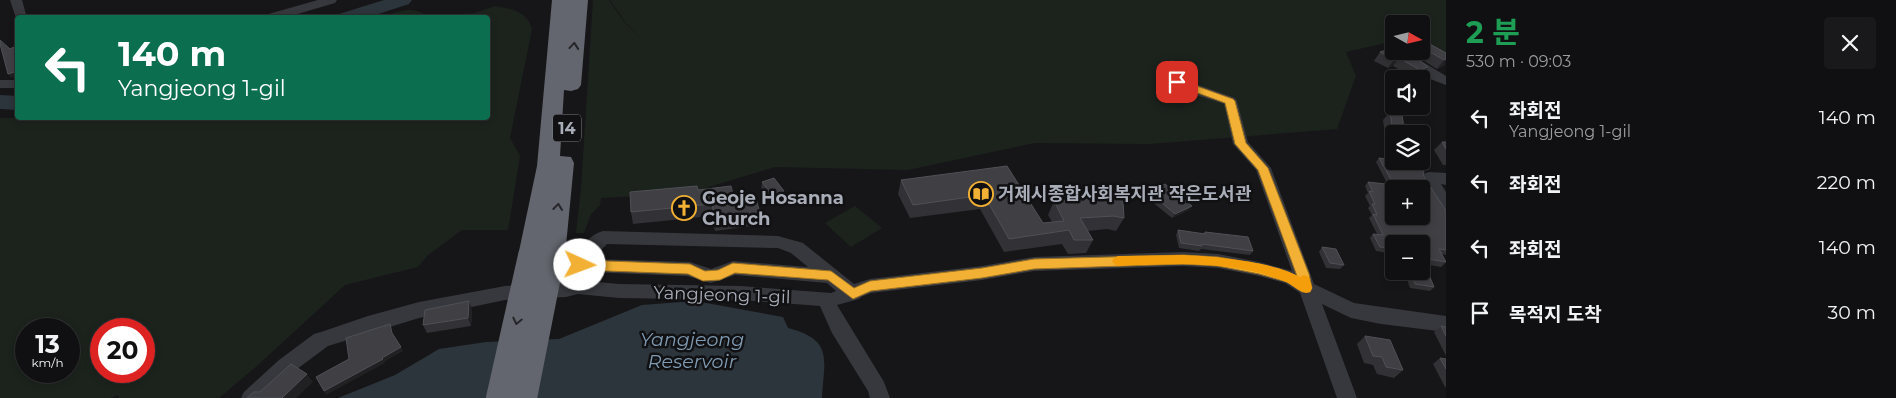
<!DOCTYPE html>
<html lang="ko">
<meta charset="utf-8">
<style>
body{margin:0;font-family:Montserrat,"Noto Sans KR",sans-serif;background:#19191b;color:#f1f3f6;height:100vh;display:flex;flex-direction:column;font-size:19px;white-space:nowrap}
*{box-sizing:border-box;margin:0}
p{font-size:16px;color:#9c9d9f}
.icon{flex:none;width:28px;height:28px;fill:none;stroke:currentColor;stroke-width:2;stroke-linecap:round;stroke-linejoin:round}
.map{position:relative;flex:1;overflow:hidden}
.panel{display:flex;flex-direction:column;background:#101012;width:450px}
.panel>*{flex:none}
.hud{position:absolute;left:15px;top:15px;width:475px;height:105px;border-radius:5px;box-shadow:0 2px 8px #0003,0 0 0 1px #303032;background:#0b6e4f;color:#fff;overflow:hidden}
.needle{width:32px;rotate:98deg}
.buttons{position:absolute;left:1385px;top:15px;display:grid;gap:10px}
.buttons a{display:grid;place-items:center;width:45px;height:45px;border-radius:5px;background:#101012;box-shadow:0 2px 8px #0003,0 0 0 1px #303032;font-size:25px}
.speed{position:absolute;left:15px;top:318px;display:flex;gap:10px;font-size:25px;font-weight:700;text-align:center}
.speed>*{display:grid;place-content:center;width:65px;height:65px;border-radius:50%;background:#101012;box-shadow:0 2px 8px #0003,0 0 0 1px #303032;line-height:1}
.speed small{font-size:12px;font-weight:400}
.speed .limit{border:8px solid #d22;background:#fff;color:#111}
.pin{position:absolute;display:grid;place-items:center;width:42px;height:42px;color:#fff;margin:-21px;border-radius:10px;box-shadow:0 2px 8px #0006}
.me{position:absolute;width:55px;margin:-28px;rotate:92deg;stroke-linejoin:round;filter:drop-shadow(0 0 4px #0008)}
.turn{display:flex;align-items:center;gap:18px;height:105px;padding:0 20px;font-size:22px}
.turn .icon{width:65px;height:65px;stroke-width:2.5}
.turn b{display:block;font-size:35px;line-height:42px}
.round{display:grid;place-items:center;flex:none;width:52px;height:52px;border-radius:5px;background:#19191b}
.headline{display:flex;align-items:center;justify-content:space-between;height:85px;padding:0 20px}
h1{font-size:30px;font-weight:700;line-height:38px;color:#1e9e55}
ul{padding:0;list-style:none}
li{display:flex;align-items:center;gap:15px;height:65px;padding:0 20px}
li div{flex:1}
li b{display:block;font-size:19px}
li em{font-style:normal}
main{display:flex;flex:1;min-height:0}
.map>svg:first-child{display:block}
.green{fill:#1c231d;fill-rule:evenodd}
.water{fill:#2c353c}
.lines{fill:none;stroke-linecap:round;stroke-linejoin:round}
.river{fill:#2c353c;fill-rule:evenodd}
.minor{fill:#37383d;fill-rule:evenodd}
.highway{fill:#63666e;fill-rule:evenodd}
.highway-bridge{stroke:#63666e;stroke-width:26}
.wall{fill:#323236}
.shaded-wall{fill:#212124}
.building{fill:#3f3f44;stroke:#4f5156;fill-rule:evenodd}
.oneway{stroke:#26262a}
.route{fill:#f2b134;stroke:#9d7322}
.slow{fill:#f59e0b}
.labels{text-anchor:middle;dominant-baseline:central;stroke-width:5;stroke-linejoin:round;paint-order:stroke}
.shield{fill:#111113;stroke:#7b7e86;stroke-width:1}
.shield-label{font-size:16px;font-weight:bold;fill:#a8adb8}
.poi-label{font-size:18px;font-weight:bold;fill:#a8adb8;stroke:#111113;text-anchor:start}
.street-label{font-size:18px;fill:#a8adb8;stroke:#111113}
.water-label{font-size:19px;font-style:italic;fill:#7f9bb3;stroke:#111113}
</style>
<main>
<div class="map">
<svg width="1446" height="398" viewBox="0 0 1446 398">
<rect width="100%" height="100%" fill="#161618"/>
<g class="green">
<path d="M593 0H609L625 23 640 38 626 23 610 0H1446V53L1434 46 1421 43V24H1394V41L1346 52 1356 76 1337 129 1150 144 1035 143 908 170 775 167 689 193 601 198 600 205 591 214 584 233H576L581 189Z"/>
<path d="M495 6C512 9 527 11 532 29L510 138 520 156 508 230H462L428 255 418 267 345 285 258 365 219 398H119L118 395 111 398H0V118H488V18L382 17C400 11 412 4 428 17L475 13ZM26 329H69V371H26ZM101 329H144V371H101Z"/>
<path d="M855 206 882 228 851 247 825 223Z"/>
</g>
<path class="water" d="M695 301 783 317 788 328C834 340 824 359 822 398H338L395 375 439 349 486 342 559 339 642 305Z"/>
<g class="lines">
<g class="river">
<path d="M384 0H412L409 4 366 18H337L339 14Z"/>
<path d="M0 95 18 96V110L0 109Z"/>
</g>
<g class="minor">
<path d="M10 0H22L27 18H18L17 21Z"/>
<path d="M318 0H337L335 3 284 18H263L265 15Z"/>
<path d="M1410 54 1446 76V85L1430 79 1405 61 1403 58 1405 55Z"/>
<path d="M1172 60 1179 64 1172 72 1182 79 1235 98 1237 101 1248 142 1271 168 1314 284 1354 303 1446 316V332L1381 324 1351 318 1322 304 1357 398H1337L1300 293 1285 283 1259 276 1218 268 1183 266 1034 271 982 280 871 293 861 297 859 299 837 305 884 382 890 398H870L868 391 832 333 820 306 741 300 619 298 578 294 566 297 505 300 419 318 328 346 293 372 265 398H241L244 392 279 360 314 334 321 332 368 316 419 302 505 286 569 282C570 262 582 237 603 231L778 236 803 243 854 284 870 279 982 266 1034 257 1183 252 1218 254 1259 262 1292 271 1256 170 1233 144 1224 104C1202 96 1171 91 1157 72 1161 66 1166 62 1172 60ZM607 244 778 248 791 253 808 267 733 261 711 269 690 262 592 259ZM588 272 687 276 711 283 735 275 827 283 836 291 831 293 741 286 619 284 587 281Z"/>
<rect x="0" y="80" width="18" height="8"/>
<path d="M1429 172 1446 173V185L1441 184 1446 192V212L1440 210 1421 178 1423 174Z"/>
</g>
<path class="highway" d="M552 0H588L581 85 578 89 571 91 564 90 560 156 571 157 574 163 565 256 561 263 552 266 543 263 542 260 540 263 531 266 522 263 518 256 537 166Z"/>
<g class="highway-bridge">
<path d="M499 398 531 256"/>
<path d="M524 398 552 256"/>
</g>
</g>
<g class="wall">
<path d="M1421 45 1446 53 1445 65 1437 69 1413 54 1415 51H1421Z"/>
<path d="M1394 51 1410 54 1428 67 1422 75 1414 78 1393 66 1388 68 1374 61 1380 52Z"/>
<path d="M1390 112 1404 128 1399 134H1394V135L1385 133 1383 120Z"/>
<path d="M1442 142H1446V165H1443L1434 150Z"/>
<path d="M1379 158 1423 175 1446 211V255L1442 254 1446 262 1441 267 1424 264 1434 287 1430 291 1410 288 1404 271H1421L1394 244V254L1376 251 1370 238 1373 234H1377L1369 218 1372 215 1368 208 1370 206 1365 196 1368 193 1365 186 1368 182 1388 185 1376 162Z"/>
<path d="M1007 166 1043 223 1052 222 1048 215 1054 201 1124 218 1116 231 1107 229 1088 231 1093 240 1086 253 1068 254 1062 244 1004 252 980 209 910 218 898 194 901 180Z"/>
<path d="M762 182 784 191 783 199 771 204 761 190Z"/>
<path d="M698 190 735 202 760 213 759 225 715 231 712 216 633 224 631 212Z"/>
<path d="M1148 191 1189 210 1172 218 1145 196Z"/>
<path d="M1178 230 1203 234 1205 232 1253 251 1250 255 1201 249 1199 251 1179 248 1176 235Z"/>
<path d="M1322 247 1344 265 1340 269 1326 268 1319 252Z"/>
<path d="M472 309 471 326 427 333 423 325Z"/>
<path d="M1441 326 1446 327V356L1434 332Z"/>
<path d="M1365 336 1403 370 1394 378 1377 374 1373 365 1364 363 1357 344Z"/>
<path d="M1440 358 1446 359V387H1445L1433 364Z"/>
</g>
<g class="shaded-wall">
<path d="M1399 58 1393 66 1388 68 1394 60Z"/>
<path d="M1446 59 1445 65 1437 69 1444 60Z"/>
<path d="M1428 67 1422 75 1414 78 1420 70Z"/>
<path d="M18 71V76L11 78 8 74Z"/>
<path d="M784 191 783 199 771 204 772 195Z"/>
<path d="M1192 206 1189 210 1172 218 1175 214Z"/>
<path d="M469 301 472 309 471 326 468 318Z"/>
<path d="M401 347 403 351 384 362 385 363 326 395 324 391Z"/>
<path d="M307 374 313 382 296 398H282Z"/>
</g>
<g class="building">
<path d="M0 40 10 49 14 47 18 50V71L8 74 0 44Z"/>
<path d="M1428 43 1446 53V59L1444 60 1421 47V45Z"/>
<path d="M1392 48H1394V51H1409L1410 54 1428 67 1420 70 1399 58 1394 60 1380 52Z"/>
<path d="M1390 112 1402 115 1404 128 1392 125Z"/>
<path d="M1442 142H1446V149Z"/>
<path d="M1379 158 1394 160V161H1405L1419 163 1424 172 1423 175 1446 211V250L1439 249 1446 262 1422 258 1434 287 1415 284 1410 271H1421V244H1394V249L1380 247 1373 234 1383 235 1373 214 1377 215 1372 204H1375L1369 191 1373 192 1368 182 1394 185ZM1394 189H1421V216H1394Z"/>
<path d="M1007 166 1043 223 1064 221 1054 201 1106 198 1123 201 1124 218 1114 216 1080 218 1093 240H1074L1069 230 1009 239 984 195 913 205 901 180Z"/>
<path d="M774 178 784 191 772 195 762 182Z"/>
<path d="M1165 184 1192 206 1175 214 1148 191Z"/>
<path d="M697 186 698 190 731 186 735 202 756 199 760 213 715 219 712 204 631 212 630 192Z"/>
<path d="M1178 230 1205 234V232L1248 237 1253 251 1202 244V246L1181 243Z"/>
<path d="M1322 247 1336 249 1344 265 1330 263Z"/>
<path d="M469 301 468 318 423 325 425 310Z"/>
<path d="M390 324 392 333 401 347 382 358 383 359 324 391 316 377 349 359 346 338Z"/>
<path d="M1441 326 1446 327V336Z"/>
<path d="M1365 336 1390 340 1403 370 1386 367 1382 357 1373 356Z"/>
<path d="M1440 358 1446 359V369Z"/>
<path d="M291 364 307 374 282 398H247L254 392H260Z"/>
</g>
<defs><path id="oneway-chevron" d="M-2-3.5L2.5 0L-2 3.5" fill="none" stroke-width="1.6" stroke-linecap="round" stroke-linejoin="round" transform="scale(1.25)"/></defs>
<g class="oneway">
<use href="#oneway-chevron" transform="translate(574 46) rotate(-85)"/>
<use href="#oneway-chevron" transform="translate(558 207) rotate(-83)"/>
<use href="#oneway-chevron" transform="translate(517 321) rotate(103)"/>
</g>
<path class="route" d="M1177 79 1233 99 1235 101 1246 143 1268 168 1309 274 1312 288 1310 292H1302L1287 282 1259 274 1218 266 1183 264 1034 269 982 278 871 291 853 299 828 280 735 273 720 280 703 281 688 274 580 270 576 268 574 265 576 262 580 260 690 264 705 271 718 270 733 263 831 271 854 288 870 281 982 268 1034 259 1183 255 1218 257 1259 264 1297 276 1258 170 1235 144 1225 103 1173 84 1172 82Z"/>
<path class="slow" d="M1183 255C1212 256 1276 262 1300 277L1304 275 1309 277 1312 288 1310 292 1306 293C1298 291 1293 285 1286 282 1235 260 1172 264 1118 266L1114 264 1112 261 1114 258 1118 256Z"/>
<defs>
<symbol id="library-ring" viewBox="-11 -11 22 22"><circle r="9.5" fill="#111113" stroke="#f2b134" stroke-width="1.5"/><path d="M-6-4Q-3-5.5-.7-3.5V5Q-3 3-6 4ZM6-4Q3-5.5 .7-3.5V5Q3 3 6 4Z" fill="#f2b134"/></symbol>
<symbol id="church-ring" viewBox="-11 -11 22 22"><circle r="9.5" fill="#111113" stroke="#f2b134" stroke-width="1.5"/><path d="M-1.2-6h2.4v3.5h3.3v2.4h-3.3V6h-2.4V-.1h-3.3v-2.4h3.3Z" fill="#f2b134"/></symbol>
</defs>
<g fill-rule="evenodd">
<use href="#library-ring" x="967" y="180" width="28" height="28"/>
<use href="#church-ring" x="670" y="194" width="28" height="28"/>
</g>
<g class="labels">
<rect class="shield" x="553" y="114.5" width="28" height="27" rx="4"/>
<g class="shield-label">
<text x="567" y="128">14</text>
</g>
<g class="poi-label">
<text x="998" y="194">거제시종합사회복지관 작은도서관</text>
<text x="702" y="198">Geoje Hosanna<tspan x="702" dy="21">Church</tspan></text>
</g>
<g class="street-label">
<text transform="translate(722 295) rotate(2)">Yangjeong 1-gil</text>
</g>
<g class="water-label">
<text x="692" y="339">Yangjeong<tspan x="692" dy="22">Reservoir</tspan></text>
</g>
</g>
</svg>
<div class="buttons">
<a><svg class="needle" viewBox="-14 -14 28 28"><path d="M0-13l5 13h-10z" fill="#e53935"/><path d="M0 13l5-13h-10z" fill="#9c9d9f"/></svg></a>
<a><svg class="icon" aria-label="sound" viewBox="0 0 24 24"><path d="M4 9h4l5-4v14l-5-4H4zM17 9q2 3 0 6"/></svg></a>
<a><svg class="icon" aria-label="layers" viewBox="0 0 24 24"><path d="M12 4l9 5-9 5-9-5zM3 14l9 5 9-5"/></svg></a>
<a>+</a>
<a>−</a>
</div>
<div class="speed"><div>13<small>km/h</small></div><div class="limit">20</div></div>
<div class="pin" style="left:1177px;top:82px;background:#d93025"><svg class="icon" aria-label="arrive" viewBox="0 0 24 24"><path d="M6 21V4h12l-3 4 3 4H6"/></svg></div>
<svg class="me" style="left:580px;top:265px" viewBox="-20 -20 40 40"><circle r="19" fill="#fff"/><path d="M0-13L10 11 0 6-10 11z" fill="#f2b134"/></svg>
<div class="hud">
<div class="turn"><svg class="icon" aria-label="left" viewBox="0 0 24 24"><path d="M17 20v-9H6M10 6l-5 5 5 5"/></svg><div><b>140 m</b>Yangjeong 1-gil</div></div>
</div>
</div>
<section class="panel">
<div class="headline"><div><h1>2 분</h1><p>530 m · 09:03</p></div><a class="round"><svg class="icon" aria-label="close" viewBox="0 0 24 24"><path d="M6 6l12 12M18 6L6 18"/></svg></a></div>
<ul>
<li><svg class="icon" aria-label="left" viewBox="0 0 24 24"><path d="M17 20v-9H6M10 6l-5 5 5 5"/></svg><div><b>좌회전</b><p>Yangjeong 1-gil</p></div><em>140 m</em></li>
<li><svg class="icon" aria-label="left" viewBox="0 0 24 24"><path d="M17 20v-9H6M10 6l-5 5 5 5"/></svg><div><b>좌회전</b></div><em>220 m</em></li>
<li><svg class="icon" aria-label="left" viewBox="0 0 24 24"><path d="M17 20v-9H6M10 6l-5 5 5 5"/></svg><div><b>좌회전</b></div><em>140 m</em></li>
<li><svg class="icon" aria-label="arrive" viewBox="0 0 24 24"><path d="M6 21V4h12l-3 4 3 4H6"/></svg><div><b>목적지 도착</b></div><em>30 m</em></li>
</ul>
</section>
</main>
